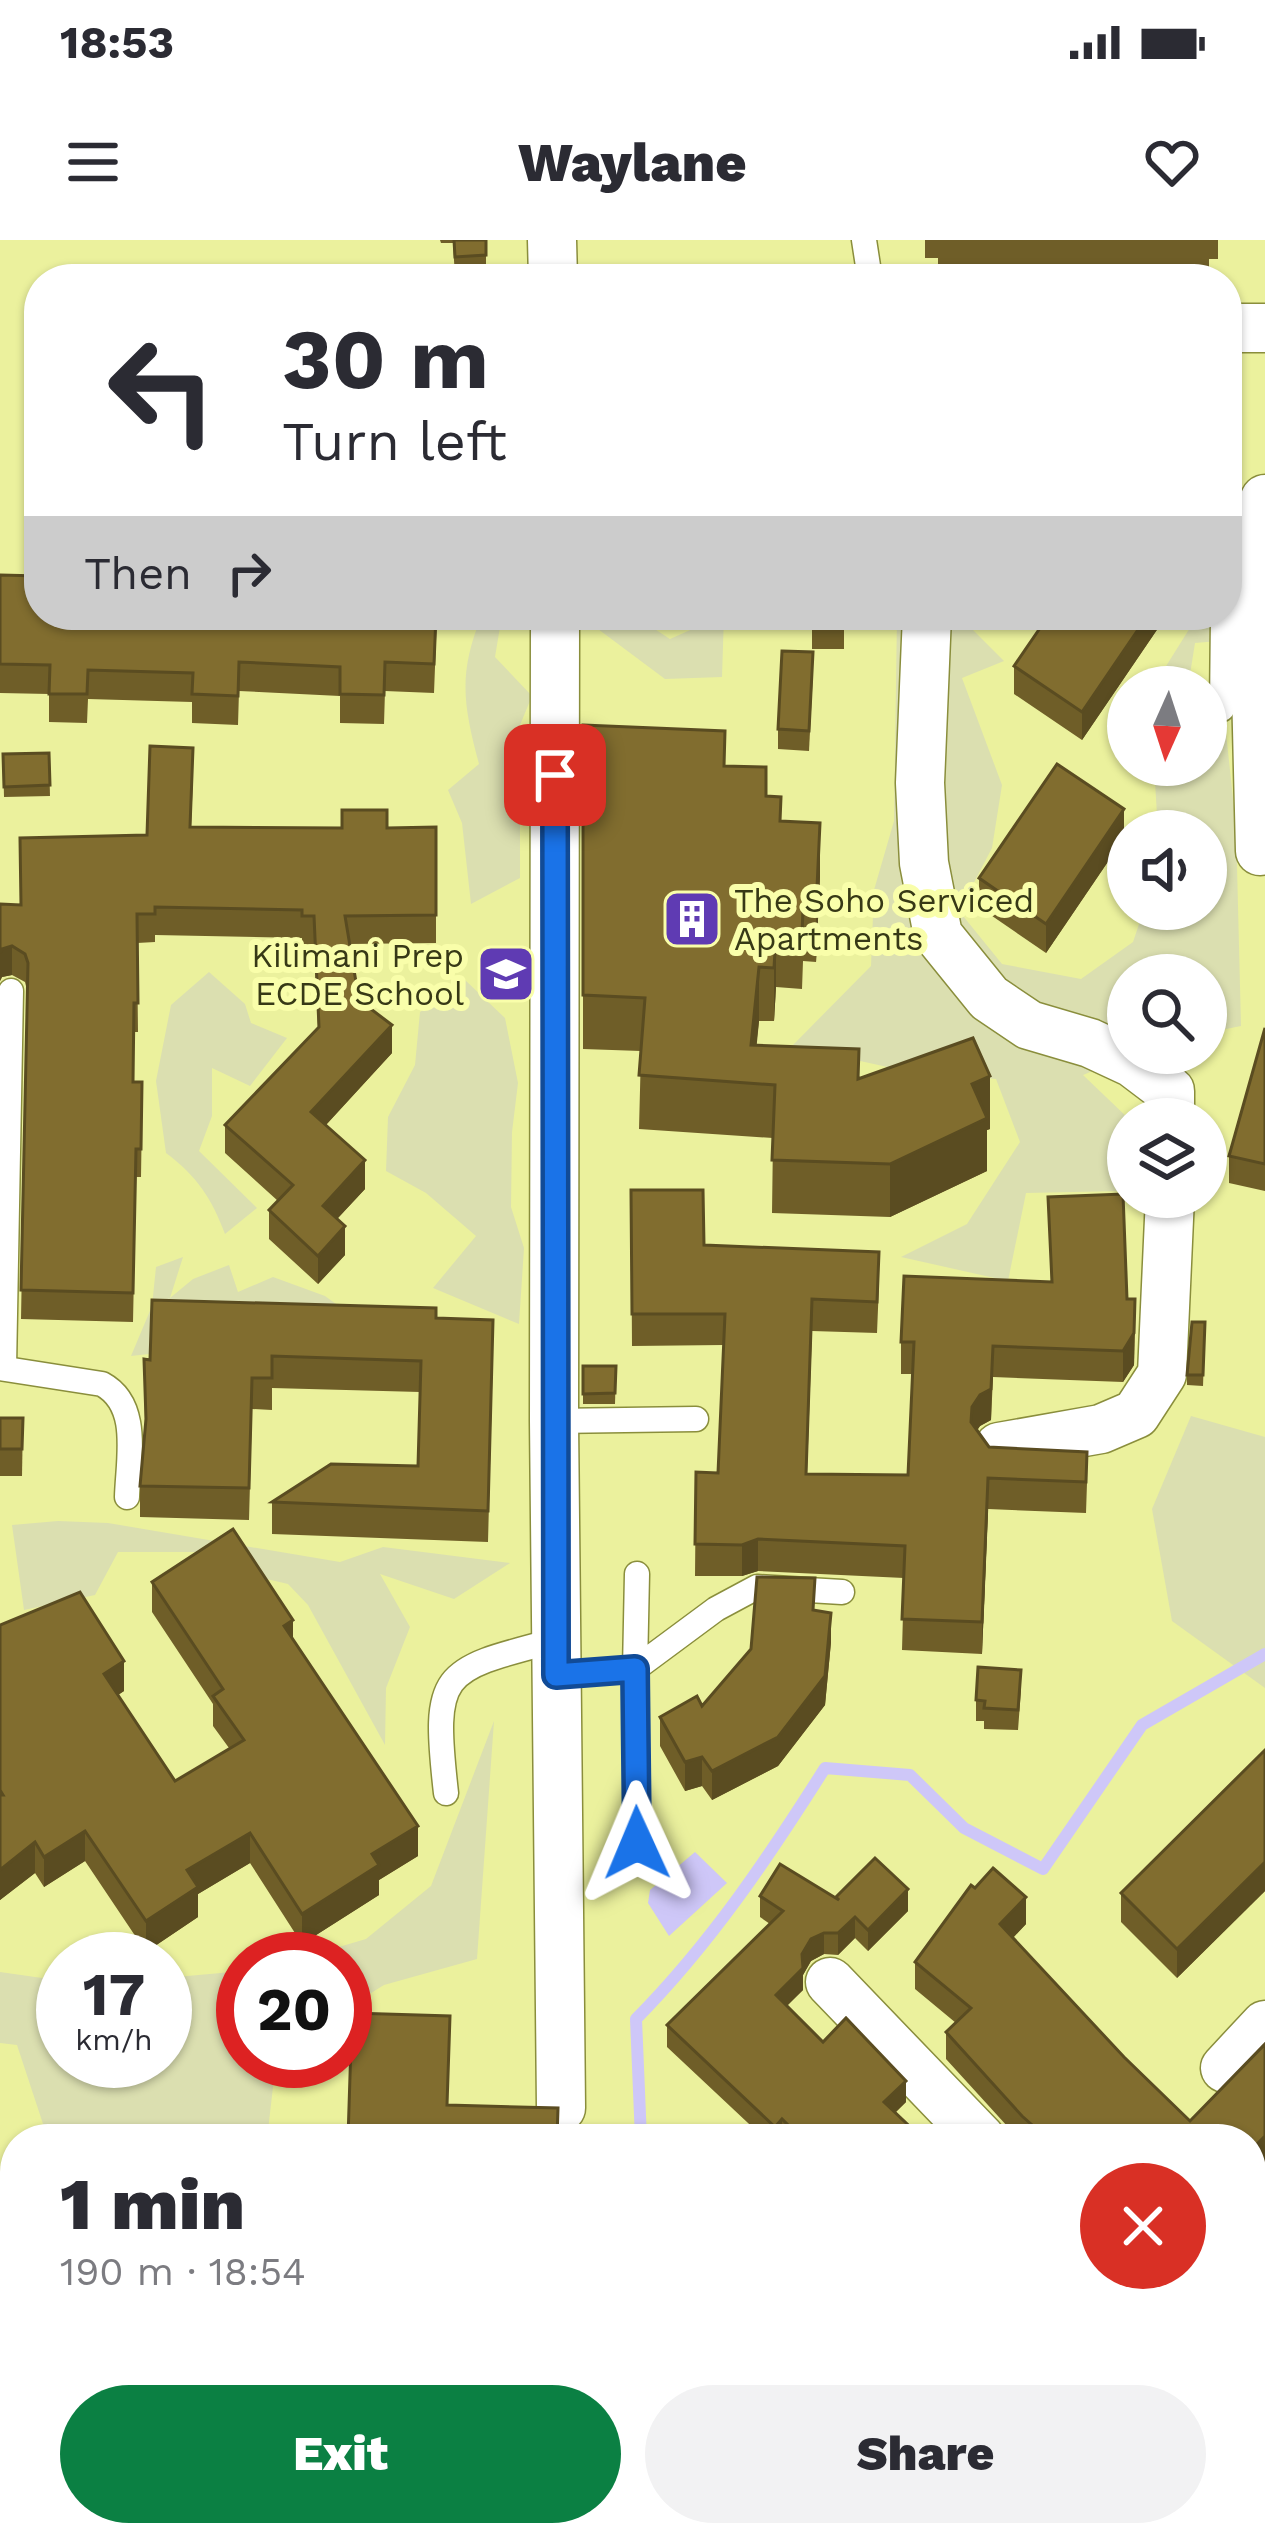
<!DOCTYPE html>
<meta charset="utf-8">
<style>
body{margin:0;font-family:"Work Sans",sans-serif;background:#f2f2f3;color:#2b2b33;height:100vh;display:flex;flex-direction:column;font-size:45px;white-space:nowrap}
*{box-sizing:border-box;margin:0}
p{font-size:39px;color:#7c7c81}
.icon{flex:none;width:66px;height:66px;fill:none;stroke:currentColor;stroke-width:2;stroke-linecap:round;stroke-linejoin:round}
.map{position:relative;flex:1;overflow:hidden}
.details{position:absolute;left:0px;top:1884px;width:1266px;height:423px;display:flex;flex-direction:column;background:#fff;border-radius:48px 48px 0 0;box-shadow:0 3px 9px #0004}
.details>*{flex:none}
.banner{position:absolute;left:24px;top:24px;width:1218px;height:366px;border-radius:48px;box-shadow:0 3px 9px #0004;background:#fff;color:#2b2b33;overflow:hidden}
.needle{width:78px;rotate:183deg}
.controls{position:absolute;left:1107px;top:426px;display:grid;gap:24px}
.controls a{display:grid;place-items:center;width:120px;height:120px;border-radius:50%;background:#fff;box-shadow:0 3px 9px #0004;font-size:60px}
.speed{position:absolute;left:36px;top:1692px;display:flex;gap:24px;font-size:60px;font-weight:700;text-align:center}
.speed>*{display:grid;place-content:center;width:156px;height:156px;border-radius:50%;background:#fff;box-shadow:0 3px 9px #0004;line-height:1}
.speed small{font-size:30px;font-weight:400}
.speed .limit{border:18px solid #d22;background:#fff;color:#111}
.pin{position:absolute;display:grid;place-items:center;width:102px;height:102px;color:#fff;margin:-51px;border-radius:24px;box-shadow:0 6px 18px #0006}
.me{position:absolute;width:132px;margin:-66px;rotate:359deg;stroke-linejoin:round;filter:drop-shadow(0 0 9px #0008)}
.turn{display:flex;align-items:center;gap:42px;height:252px;padding:0 60px;font-size:54px}
.turn .icon{width:156px;height:156px;stroke-width:2.5}
.turn b{display:block;font-size:84px;line-height:102px}
.then{display:flex;align-items:center;height:114px;padding:0 60px;background:#0003;gap:24px;font-size:45px}
.round{display:grid;place-items:center;flex:none;width:126px;height:126px;border-radius:63px;background:#f2f2f3}
.head{display:flex;align-items:center;justify-content:space-between;height:204px;padding:0 60px}
h1{font-size:72px;font-weight:800;line-height:90px}
.cta{display:flex;gap:24px;margin-top:auto;padding:24px 60px}
.cta a{flex:1;height:138px;border-radius:72px;background:#0b8043;color:#fff;font-size:48px;font-weight:800;line-height:138px;text-align:center}
.cta a+a{background:#f2f2f3;color:#2b2b33}
.status{display:flex;justify-content:space-between;align-items:center;height:84px;padding:0 60px;background:#fff;direction:ltr}
.status svg{height:33px;fill:currentColor}
header{display:flex;justify-content:space-between;align-items:center;height:156px;padding:0 60px;background:#fff;font-size:54px;font-weight:800}
.map>svg:first-child{display:block}
.green{fill:#dbdfb0}
.water{fill:#cec7f8}
.lines{fill:none;stroke-linecap:round;stroke-linejoin:round}
.stream{stroke:#cec7f8;stroke-width:12}
.service-casing{stroke:#8a8e3c;stroke-width:27}
.minor-casing{stroke:#8a8e3c;stroke-width:51}
.secondary-casing{stroke:#8a8e3c;stroke-width:69}
.service{stroke:#fff;stroke-width:24}
.minor{stroke:#fff;stroke-width:48}
.secondary{stroke:#fff;stroke-width:66}
.wall{fill:#6f5e28}
.shaded-wall{fill:#5a4c21}
.building{fill:#816d2f;stroke:#5a4c21;stroke-width:3}
.route-casing{stroke:#114b97;stroke-width:30}
.route{stroke:#1a73e8;stroke-width:21}
.labels{text-anchor:middle;dominant-baseline:central;stroke-width:12;stroke-linejoin:round;paint-order:stroke}
.poi-label{font-size:33px;fill:#373916;stroke:#f9feaa;text-anchor:start}
</style>
<div class="status"><b>18:53</b><svg viewBox="0 0 49 12"><path d="M0 12V9h3v3zM5 12V6h3v6zM10 12V3h3v9zM15 12V0h3v12zM26 1h20v11H26zM47 4h2v5h-2z"/></svg></div>
<header><svg class="icon" aria-label="menu" viewBox="0 0 24 24"><path d="M4 6h16M4 12h16M4 18h16"/></svg>Waylane<svg class="icon" aria-label="heart" viewBox="0 0 24 24"><path d="M12 20l-8-8c-3-5 5-10 8-4 3-6 11-1 8 4z"/></svg></header>
<div class="map">
<svg width="1265" height="2306" viewBox="0 0 1265 2306">
<rect width="100%" height="100%" fill="#ebf19d"/>
<g class="green">
<path d="M482 375H502L495 417 532 456 511 507 520 546V638L471 664 462 583 448 550 479 524C463 464 458 433 482 375Z"/>
<path d="M597 375H633L670 399 724 375 722 437 665 439 598 389Z"/>
<path d="M897 375H968L972 389 1004 421 962 438 1002 545 992 608 959 671 1002 724 1081 739 1133 702 1144 669H1206V591H1158L1154 525H1206V473L1226 493 1236 586 1241 786 1206 793V735H1128V813H1136L1083 835 1129 879 1121 951 1026 953 1008 1041 901 1017 967 984 1020 902 996 839 892 828 792 806 871 726 874 650 894 581Z"/>
<path d="M1198 375H1225L1242 399 1195 403 1188 447H1153Z"/>
<path d="M209 732 245 764 251 783 287 798 250 846 212 828V876L199 911 257 968 225 994C212 959 197 936 166 913L156 841 171 765Z"/>
<path d="M465 740 505 778 518 843 512 892 511 967 524 1008 519 1084 433 1048 476 996 426 953 386 931 388 877 415 825 420 772Z"/>
<path d="M183 1017 170 1058 193 1039 229 1025 238 1052 273 1037 325 1056 343 1069 176 1111 131 1116 152 1066 156 1027Z"/>
<path d="M1191 1176 1265 1197V1448L1172 1381 1152 1269Z"/>
<path d="M58 1281 108 1283 340 1322 383 1307 510 1323 454 1359 380 1334 410 1387 386 1448 385 1505 308 1365 288 1344 258 1337 235 1312H118L95 1355 24 1370 12 1285Z"/>
<path d="M494 1481 477 1719 384 1745 345 1769V1719H298L366 1699 431 1646Z"/>
<path d="M243 1731V1821H276L267 1899H48L17 1805 0 1803V1732L63 1741V1821H165V1738Z"/>
<path d="M1265 2207V2306H1168L1182 2292H1251V2221Z"/>
<path d="M413 2292H536L522 2306H398Z"/>
</g>
<path class="water" d="M695 1612 727 1643 669 1696 648 1663 650 1650Z"/>
<g class="lines">
<g class="stream">
<path d="M641 1899 636 1779C711 1703 768 1618 825 1528L910 1535 964 1588 1043 1629 1142 1485 1265 1414"/>
<path d="M470 2306 485 2292"/>
</g>
<defs>
<g id="service">
<path d="M864 0 870 39"/>
<path d="M1227 169 1228 88"/>
<path d="M1222 469 1223 375"/>
<path d="M0 1128 102 1144C141 1165 128 1219 127 1257"/>
<path d="M4 1128 11 751"/>
<path d="M554 1181 696 1179"/>
<path d="M637 1334 635 1429 716 1369 757 1347 842 1352"/>
<path d="M556 1435 635 1429 637 1603"/>
<path d="M446 1553C432 1430 441 1430 557 1400"/>
</g>
<g id="minor">
<path d="M552 0 553 39"/>
<path d="M1227 88H1265"/>
<path d="M555 375 554 1181 561 1868"/>
<path d="M927 375 920 543 924 623 938 695 989 758 1029 785 1090 803 1133 823 1170 851V879"/>
<path d="M1260 611 1253 327 1258 274 1265 259"/>
<path d="M999 1207 1101 1189 1136 1174 1162 1134 1170 957"/>
<path d="M830 1742 981 1899"/>
<path d="M1225 1828 1265 1785"/>
<path d="M0 2025H5"/>
<path d="M739 2306 753 2292"/>
</g>
<g id="secondary">
<path d="M1251 2147 1265 2133"/>
<path d="M1093 2306 1107 2292"/>
</g>
</defs>
<use href="#service" class="service-casing"/>
<use href="#minor" class="minor-casing"/>
<use href="#secondary" class="secondary-casing"/>
<use href="#service" class="service"/>
<use href="#minor" class="minor"/>
<use href="#secondary" class="secondary"/>
</g>
<g class="wall">
<path d="M440 0H486V35L455 37 453 3H441Z"/>
<path d="M925 0H1218V19H1209V30L1166 26V33L938 27V18H925Z"/>
<path d="M0 335 39 375H437L434 453 385 451 384 484 340 483V456L239 451 238 485 192 483V462L88 459 87 483 49 482V454L0 453Z"/>
<rect x="812" y="375" width="32" height="34"/>
<path d="M1016 375H1167L1082 500 1014 454V426L1045 382 1016 378Z"/>
<path d="M813 432 809 511 778 509V489Z"/>
<path d="M583 485 725 526 766 557 781 581 820 637 816 722 803 721 802 749 776 747 774 781H759L756 806 859 838 990 889 987 890V931L890 977 772 973 773 898 639 889 641 811 583 809Z"/>
<path d="M49 513 50 556 4 557 3 514Z"/>
<path d="M193 537 191 587H436V703L349 704 359 760 392 813 326 885 365 949 337 979 345 1015 318 1044 269 999V970L278 961 225 913V885L318 789 314 704 302 705V698L155 695V702L137 703 138 792H134L133 842 142 871 141 937H136L133 1082 21 1079 27 750 25 742 12 735 2 737 0 741V664L21 665 147 595Z"/>
<path d="M1124 598 1046 713 979 667V638Z"/>
<path d="M1265 788V951L1229 943V916Z"/>
<path d="M631 950 704 1005 879 1044 877 1093 812 1091 807 1234 908 1235 913 1134H901V1102L1051 1042 1048 957 1127 1059 1135 1091 1134 1125 1123 1142 993 1137 991 1180 980 1186 977 1190 989 1207 1087 1212V1243L1086 1273 988 1269 982 1414 902 1410 904 1338 758 1331 742 1336H695L696 1232 718 1233 723 1105 632 1106Z"/>
<path d="M436 1078 493 1112 488 1302 272 1294V1262L418 1226 420 1152 272 1148V1170L252 1169 249 1280 140 1277V1246L145 1188 144 1119Z"/>
<path d="M1205 1082 1203 1146 1187 1145V1135Z"/>
<path d="M583 1126H616L615 1164H583Z"/>
<path d="M0 1178H23L22 1236H0Z"/>
<path d="M152 1342 293 1400 418 1616 379 1640V1655L302 1704 250 1623 198 1654V1677L146 1712 85 1621 44 1647 35 1633 0 1660V1385L124 1451 118 1455 175 1541 229 1508 213 1486V1464L152 1372Z"/>
<path d="M815 1370 831 1402 825 1465 778 1526 712 1560 702 1546 685 1551 660 1506V1477L702 1466Z"/>
<path d="M1021 1450 1018 1490 984 1489V1481H976V1460Z"/>
<path d="M1265 1510V1651L1177 1738 1121 1682V1653Z"/>
<path d="M975 1648 1026 1684 1013 1698 1124 1817 1190 1881 1265 1804V1923L1251 1937V1899H1019L946 1819V1792L956 1783 915 1749V1722Z"/>
<path d="M760 1656 836 1658 908 1671 868 1711 855 1698 838 1715 824 1714 811 1721 803 1735V1750L786 1766 823 1802 906 1862 896 1872 923 1899H765L667 1807V1785L770 1684 760 1677Z"/>
<path d="M15 2083V2198L0 2200V2086Z"/>
<path d="M197 2292H299L292 2306H190Z"/>
<path d="M565 2292H676L662 2306H638L634 2302 631 2306H546L553 2305Z"/>
</g>
<g class="shaded-wall">
<path d="M1148 375H1167L1082 500V472Z"/>
<path d="M1124 569V598L1046 713V684Z"/>
<path d="M820 583V637L816 722V669Z"/>
<path d="M776 694V747L774 781V728Z"/>
<path d="M12 706V735L2 737 0 741V713L2 709Z"/>
<path d="M759 727V781L753 843 751 805Z"/>
<path d="M392 785V813L311 901V872Z"/>
<path d="M990 836V889L987 890V931L890 977V924L972 844Z"/>
<path d="M365 920V949L323 994V966Z"/>
<path d="M345 986V1015L318 1044V1016Z"/>
<path d="M1135 1059 1134 1125 1123 1142V1111Z"/>
<path d="M993 1106 991 1180 980 1186 972 1198V1167Z"/>
<path d="M988 1238V1269L982 1414V1382Z"/>
<path d="M758 1299V1331L742 1336V1305Z"/>
<path d="M831 1373V1402L825 1465 778 1526 712 1560V1531Z"/>
<path d="M293 1380V1410L284 1386Z"/>
<path d="M124 1421V1451L104 1464V1434Z"/>
<path d="M702 1517V1546L685 1551V1522Z"/>
<path d="M418 1586V1616L379 1640V1655L302 1704V1674L372 1614Z"/>
<path d="M85 1591V1621L44 1647V1617Z"/>
<path d="M250 1593V1623L198 1654V1677L146 1712V1681L187 1630Z"/>
<path d="M35 1602V1633L0 1660V1630Z"/>
<path d="M1265 1622V1651L1177 1738V1709Z"/>
<path d="M908 1649V1671L868 1711V1690Z"/>
<path d="M1026 1657V1684L1000 1711V1684Z"/>
<path d="M855 1677V1698L838 1715V1693Z"/>
<path d="M824 1693V1714L811 1721 803 1735V1750L776 1777V1755L811 1699Z"/>
<path d="M906 1841V1862L884 1883V1862Z"/>
<path d="M782 1879V1899H775V1887Z"/>
<path d="M1265 1896V1923L1251 1937V1910Z"/>
<path d="M270 2292H273V2306H263Z"/>
<path d="M289 2292H299L292 2306H288Z"/>
<path d="M619 2292H634V2302L631 2306H605Z"/>
<path d="M651 2292H676L662 2306H651Z"/>
<path d="M865 2292H894L878 2306H850Z"/>
</g>
<g class="building">
<path d="M454 0H486V15L455 17Z"/>
<path d="M0 335 39 336V375H436L434 424 385 422 384 455 340 454V427L239 422 238 456 192 454 193 433 88 430 87 454H49L50 425 0 424Z"/>
<rect x="812" y="375" width="32" height="7"/>
<path d="M1049 375H1148L1082 472 1014 426Z"/>
<path d="M782 411 813 412 809 491 778 489Z"/>
<path d="M583 485 725 491 724 526 766 527V556L781 557 780 581 820 583 816 669 803 668 802 695 776 694 774 728 759 727 751 805 859 809 858 839 973 798 990 836 972 844 987 878 890 924 772 920 775 845 639 835 645 758 583 755Z"/>
<path d="M150 506 193 508 190 587 342 588V570H387V588L436 587V675L345 676 359 760 392 785 311 872 365 920 323 966 345 986 318 1016 269 970 293 945 225 885 319 787 314 676H302V670L155 667V674H137L138 763H134L133 842H142L141 909H136L133 1053 21 1050 28 723 25 714 12 706 2 709 0 713V664L21 665 20 598 147 595Z"/>
<path d="M49 513 50 545 4 547 3 514Z"/>
<path d="M1057 524 1124 569 1046 684 979 638Z"/>
<path d="M1265 788V924L1229 916Z"/>
<path d="M631 950H703L704 1005 879 1012 877 1062 812 1059 806 1234 908 1235 914 1102H901L904 1036 1052 1042 1048 957 1123 954 1127 1059H1135L1134 1093 1123 1111 993 1106 991 1149 980 1155 972 1167 971 1182 989 1207 1087 1212 1086 1242 988 1238 982 1382 902 1379 905 1306 758 1299 742 1305 695 1304 696 1232 718 1233 725 1074H632Z"/>
<path d="M152 1060 436 1068V1078L493 1080 488 1271 272 1262 331 1224 418 1226 421 1121 272 1116V1138H252L249 1248 140 1246 146 1179 144 1119 150 1120Z"/>
<path d="M1192 1082H1205L1203 1135H1187Z"/>
<path d="M583 1126H616L615 1153 583 1154Z"/>
<path d="M0 1178H23L22 1209H0Z"/>
<path d="M233 1289 293 1380 284 1386 418 1586 372 1614 379 1625 302 1674 250 1593 187 1630 198 1647 146 1681 85 1591 44 1617 35 1602 0 1630V1555H3L0 1550V1385L80 1352 124 1421 104 1434 175 1541 244 1500 213 1456 223 1449 152 1342Z"/>
<path d="M757 1337 815 1338 813 1370 831 1373 825 1436 778 1497 712 1531 702 1517 685 1522 660 1477 697 1456 702 1466 751 1409Z"/>
<path d="M978 1427 1021 1430 1018 1470 984 1468 985 1461 976 1460Z"/>
<path d="M1265 1510V1622L1177 1709 1121 1653Z"/>
<path d="M875 1618 908 1649 868 1690 855 1677 838 1693H824L811 1699 802 1714 803 1728 776 1755 823 1802 846 1778 906 1841 884 1862 923 1899H802L782 1879 775 1887 667 1785 783 1671 760 1656 780 1624 839 1660 836 1657Z"/>
<path d="M993 1628 1026 1657 1000 1684 1124 1817 1190 1881 1265 1804V1896L1251 1910V1899H1048L1022 1876 946 1792 971 1768 915 1722 971 1645 975 1648Z"/>
<path d="M352 1773 450 1776 447 1865 558 1868 557 1899H348Z"/>
<path d="M15 2083V2178L0 2180V2086Z"/>
<path d="M197 2292H270L263 2306H190Z"/>
<path d="M565 2292H619L605 2306H546L549 2302 553 2305Z"/>
<path d="M766 2292H865L850 2306H749Z"/>
</g>
<g class="lines">
<defs>
<path id="route" d="M555 535 556 1435 635 1429 637 1603"/>
</defs>
<use href="#route" class="route-casing"/>
<use href="#route" class="route"/>
</g>
<defs>
<symbol id="building-square" viewBox="-11 -11 22 22"><rect x="-9" y="-9" width="18" height="18" rx="4" fill="#5f3bb3" stroke="#f9feaa"/><path d="M-4-6H4V6H1V3H-1V6H-4ZM-2.5-4.3h1.7v1.8h-1.7ZM.8-4.3h1.7v1.8H.8ZM-2.5-1h1.7V.8h-1.7ZM.8-1h1.7V.8H.8Z" fill="#fff"/></symbol>
<symbol id="school-square" viewBox="-11 -11 22 22"><rect x="-9" y="-9" width="18" height="18" rx="4" fill="#5f3bb3" stroke="#f9feaa"/><path d="M0-5L7-2L0 1L-7-2ZM-4 1L0 2.5L4 1V4Q0 6-4 4Z" fill="#fff"/></symbol>
</defs>
<g fill-rule="evenodd">
<use href="#building-square" x="659" y="646" width="66" height="66"/>
<use href="#school-square" x="473" y="701" width="66" height="66"/>
</g>
<g class="labels">
<g class="poi-label">
<text x="734" y="660">The Soho Serviced<tspan x="734" dy="38">Apartments</tspan></text>
<text x="464" y="715" text-anchor="end">Kilimani Prep<tspan x="464" dy="38">ECDE School</tspan></text>
</g>
</g>
</svg>
<div class="controls">
<a><svg class="needle" viewBox="-14 -14 28 28"><path d="M0-13l5 13h-10z" fill="#e53935"/><path d="M0 13l5-13h-10z" fill="#7c7c81"/></svg></a>
<a><svg class="icon" aria-label="sound" viewBox="0 0 24 24"><path d="M4 9h4l5-4v14l-5-4H4zM17 9q2 3 0 6"/></svg></a>
<a><svg class="icon" aria-label="search" viewBox="0 0 24 24"><circle cx="10" cy="10" r="6"/><path d="M15 15l6 6"/></svg></a>
<a><svg class="icon" aria-label="layers" viewBox="0 0 24 24"><path d="M12 4l9 5-9 5-9-5zM3 14l9 5 9-5"/></svg></a>
</div>
<div class="speed"><div>17<small>km/h</small></div><div class="limit">20</div></div>
<div class="pin" style="left:555px;top:535px;background:#d93025"><svg class="icon" aria-label="arrive" viewBox="0 0 24 24"><path d="M6 21V4h12l-3 4 3 4H6"/></svg></div>
<svg class="me" style="left:637px;top:1603px" viewBox="-20 -20 40 40"><path d="M0-17L14 15 0 8-14 15z" fill="#1a73e8" stroke="#fff" stroke-width="4"/></svg>
<div class="banner">
<div class="turn"><svg class="icon" aria-label="left" viewBox="0 0 24 24"><path d="M17 20v-9H6M10 6l-5 5 5 5"/></svg><div><b>30 m</b>Turn left</div></div>
<div class="then">Then<svg class="icon" aria-label="right" viewBox="0 0 24 24"><path d="M7 20v-9h11M14 6l5 5-5 5"/></svg></div>
</div>
<section class="details">
<div class="head"><div><h1>1 min</h1><p>190 m · 18:54</p></div><a class="round" style="background:#d93025;color:#fff"><svg class="icon" aria-label="close" viewBox="0 0 24 24"><path d="M6 6l12 12M18 6L6 18"/></svg></a></div>
<div class="cta"><a>Exit</a><a>Share</a></div>
</section>
</div>
